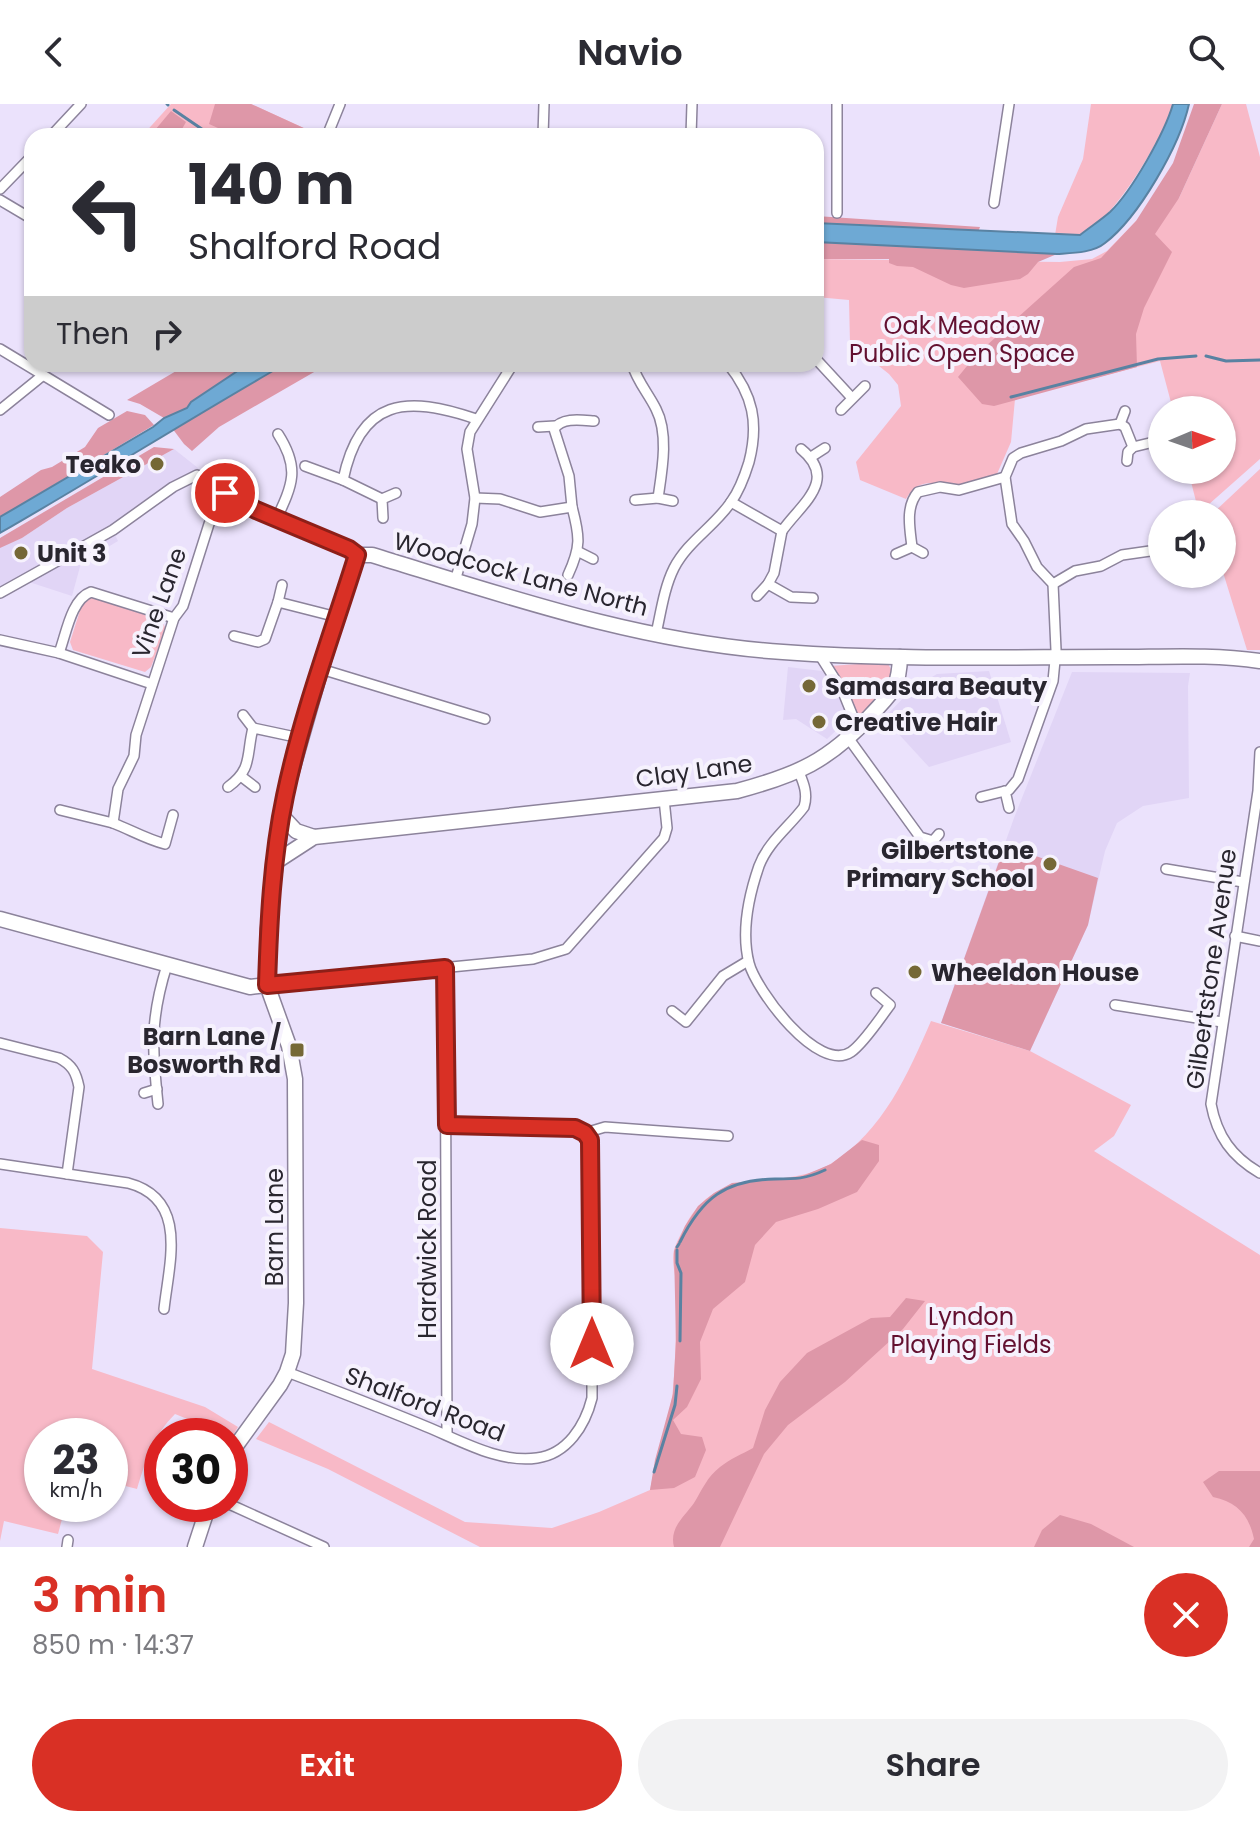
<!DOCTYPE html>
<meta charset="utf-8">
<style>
body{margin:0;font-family:Poppins,sans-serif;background:#f2f2f3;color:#2b2b33;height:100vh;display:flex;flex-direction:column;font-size:30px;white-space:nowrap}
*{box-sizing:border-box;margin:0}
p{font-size:26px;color:#7c7c81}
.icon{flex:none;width:44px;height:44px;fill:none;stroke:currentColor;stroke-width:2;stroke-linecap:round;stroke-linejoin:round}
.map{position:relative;height:1443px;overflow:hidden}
.drawer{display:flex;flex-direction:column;background:#fff;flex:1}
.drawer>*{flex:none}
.banner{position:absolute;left:24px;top:24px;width:800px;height:244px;border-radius:24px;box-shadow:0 2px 6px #0004;background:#fff;color:#2b2b33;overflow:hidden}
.needle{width:52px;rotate:88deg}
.tools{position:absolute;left:1148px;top:292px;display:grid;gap:16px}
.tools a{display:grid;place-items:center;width:88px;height:88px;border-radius:50%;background:#fff;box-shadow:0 2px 6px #0004;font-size:40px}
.speed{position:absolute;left:24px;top:1314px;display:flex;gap:16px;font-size:40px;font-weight:700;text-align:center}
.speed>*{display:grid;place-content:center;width:104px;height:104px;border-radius:50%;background:#fff;box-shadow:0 2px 6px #0004;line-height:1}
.speed small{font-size:20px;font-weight:400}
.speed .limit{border:12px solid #d22;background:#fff;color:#111}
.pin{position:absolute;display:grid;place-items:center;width:68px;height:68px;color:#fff;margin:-34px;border:4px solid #fff;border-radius:50%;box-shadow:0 2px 8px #0007}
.me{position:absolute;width:88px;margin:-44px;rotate:0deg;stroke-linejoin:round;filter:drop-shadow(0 0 6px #0008)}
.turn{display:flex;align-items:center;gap:28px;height:168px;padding:0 32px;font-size:36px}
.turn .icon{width:104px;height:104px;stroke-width:2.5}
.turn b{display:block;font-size:56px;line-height:68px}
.then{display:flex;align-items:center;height:76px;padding:0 32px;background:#0003;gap:16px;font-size:30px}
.round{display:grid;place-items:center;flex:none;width:84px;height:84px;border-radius:42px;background:#f2f2f3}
.headline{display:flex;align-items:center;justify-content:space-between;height:136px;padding:0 32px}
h1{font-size:48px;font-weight:600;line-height:60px;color:#d93025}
.action{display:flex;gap:16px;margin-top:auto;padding:16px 32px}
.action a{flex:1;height:92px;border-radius:48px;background:#d93025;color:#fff;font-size:32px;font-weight:600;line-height:92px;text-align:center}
.action a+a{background:#f2f2f3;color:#2b2b33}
header{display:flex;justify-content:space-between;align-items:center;height:104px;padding:0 32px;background:#fff;font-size:36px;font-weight:600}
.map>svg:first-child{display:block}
.built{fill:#e1d5f6}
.green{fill:#f8b9c7}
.forest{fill:#de97a8}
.water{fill:#6ea9d4;stroke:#5982a2;stroke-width:2}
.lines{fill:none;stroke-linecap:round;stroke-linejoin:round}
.stream{stroke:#5982a2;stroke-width:3}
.street-casing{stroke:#8c839b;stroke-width:12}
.secondary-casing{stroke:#8c839b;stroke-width:17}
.street{stroke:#fff;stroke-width:9}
.secondary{stroke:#fff;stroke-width:14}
.route-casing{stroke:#8d1f18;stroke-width:20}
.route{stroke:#d93025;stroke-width:14}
.poi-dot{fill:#756836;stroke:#f6f2fd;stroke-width:3}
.labels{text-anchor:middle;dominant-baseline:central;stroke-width:8;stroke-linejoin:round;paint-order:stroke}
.park-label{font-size:24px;fill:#631030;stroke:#f6f2fd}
.poi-label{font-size:24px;font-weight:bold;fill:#29262f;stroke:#f6f2fd;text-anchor:start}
.street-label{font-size:24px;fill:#29262f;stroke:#f6f2fd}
</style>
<header><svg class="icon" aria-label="back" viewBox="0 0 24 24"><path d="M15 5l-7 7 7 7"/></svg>Navio<svg class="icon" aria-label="search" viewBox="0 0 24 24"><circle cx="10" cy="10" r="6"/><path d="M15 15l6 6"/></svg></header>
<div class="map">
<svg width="1260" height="1443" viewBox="0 0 1260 1443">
<rect width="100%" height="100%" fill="#ebe2fc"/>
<g class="built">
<path d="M174 345 198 364 195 375 115 431 118 437 81 459 72 492 29 478 0 493V443L22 434 67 404Z"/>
<path d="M788 563 822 567 838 588 848 615 827 635 796 615 783 616Z"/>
<path d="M989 567 1011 638 929 663 884 614 912 585 937 570Z"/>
<path d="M1072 568 1190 569 1188 582 1189 694 1143 702 1117 719 1105 747 1088 821 1030 947 941 919 1014 714Z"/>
</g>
<g class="green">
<path d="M171 0H251L319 31 327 32H142Z"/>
<path d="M1091 0H1173C1164 32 1112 120 1080 131 1074 133 1062 131 1055 131L1058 113 1083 55Z"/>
<path d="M1222 0H1246L1260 53V355L1199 409 1188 366H1222V306H1173L1160 257 1015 295 1011 338 997 370C985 374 971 380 959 381 936 381 920 371 906 395L860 376 856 358 901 302 898 281 889 270 850 239 849 196 816 193V155L1060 158 1092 155 1107 147 1136 117 1179 94Z"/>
<path d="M1260 365V546H1247L1222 465V410H1212Z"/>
<path d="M89 492 160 516 166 524 151 563 145 568 73 546 70 538 83 497Z"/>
<path d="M887 558 892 567 893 575 858 614 845 583 830 562Z"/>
<path d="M931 917 1030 947 1131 1001 1114 1032 1094 1047 1260 1151V1443H480L328 1365 256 1335 269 1318 465 1418 552 1424 599 1408 650 1386C656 1353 670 1318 673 1285 676 1251 676 1217 676 1182 676 1171 671 1157 674 1146 676 1139 681 1130 684 1124 720 1054 779 1091 832 1059 883 1027 908 970 931 917Z"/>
<path d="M0 1124 87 1132 103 1148 92 1265 205 1303 238 1323 232 1333 175 1310C153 1332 146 1356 137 1385L110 1378V1332H42V1400H66L58 1430 4 1417 0 1437Z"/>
</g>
<g class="forest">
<path d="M215 0H251L319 31 327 32H236L209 20Z"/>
<path d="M1194 0H1222L1179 94 1155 130 1172 148 1144 204 1136 230 1137 263 994 302 982 300 958 273 976 251 1074 163 1101 154 1136 117 1173 59Z"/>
<path d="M171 7 186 18 178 32H150Z"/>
<path d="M816 112 980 123 978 128 816 119Z"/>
<path d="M816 138 1057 150 1038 158 1028 170 1020 175 964 184 951 181 913 163 897 162 889 159V155H816Z"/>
<path d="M188 260H248L191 298 187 304 164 314 140 300 127 296Z"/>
<path d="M285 260H328L219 323 192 347 184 340 172 324Z"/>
<path d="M127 307 145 311 154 321 0 413V393L41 366 52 363 85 343 98 324Z"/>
<path d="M154 343 174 345 67 404 22 434 0 444V434Z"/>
<path d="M1005 741 1098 774 1088 821 1030 947 941 919Z"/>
<path d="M862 1036 879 1041V1057L857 1088 818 1105 776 1118 755 1141 745 1178 713 1205 700 1238 701 1275 687 1303 673 1316 681 1330 702 1333 706 1346 695 1373 674 1384 650 1386 655 1356 673 1290 676 1237 674 1147 685 1122 698 1102 714 1089 732 1079 800 1073 831 1060Z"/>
<path d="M906 1194 925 1197 903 1225 845 1278 788 1321 764 1350 720 1443H674C669 1424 684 1413 694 1399 702 1386 707 1373 720 1363 730 1355 742 1350 753 1344L765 1306 780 1278 807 1249 871 1214 890 1213Z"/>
<path d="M1219 1367H1260V1443H1249L1254 1435C1249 1411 1237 1398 1213 1393L1203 1378Z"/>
<path d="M1060 1411 1091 1420 1134 1443H1034L1042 1426Z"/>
</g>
<g class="water">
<path d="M1173 0H1189C1180 41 1139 113 1105 139 1093 149 1072 149 1057 150L816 138V119L1080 131C1090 123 1101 116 1110 108 1132 87 1165 28 1173 0Z"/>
<path d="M248 260H285C189 315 96 374 0 429V413L153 323 164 314 187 304 191 298Z"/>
</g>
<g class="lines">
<g class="stream">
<path d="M167 0 168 1"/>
<path d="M174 6 212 32"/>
<path d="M1206 252 1226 257 1260 256"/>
<path d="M1011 293 1158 255 1196 252"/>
<path d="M680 1138C702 1094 725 1076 775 1075 795 1075 806 1075 825 1066"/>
<path d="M677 1143 679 1140"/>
<path d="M677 1146V1159L681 1169 680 1237"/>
<path d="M654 1368 675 1301 677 1282"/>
</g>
<defs>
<g id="street">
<path d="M51 32 81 0"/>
<path d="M327 32 340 0"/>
<path d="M543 32 544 0"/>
<path d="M691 32 692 0"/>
<path d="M0 85 32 52"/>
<path d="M0 96 32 115"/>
<path d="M994 99 1009 0"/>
<path d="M837 109V0"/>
<path d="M0 245 109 311"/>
<path d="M816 255 852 294"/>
<path d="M632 260C637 277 648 289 656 305 669 330 662 367 658 394L673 397"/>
<path d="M0 306 42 272"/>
<path d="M841 306 865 282"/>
<path d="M1120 320 1125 307"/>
<path d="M538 323 555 322"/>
<path d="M811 353 825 344"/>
<path d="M1127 357 1128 348 1133 343 1162 336"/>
<path d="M305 362 343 376 382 395"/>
<path d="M343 376C360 294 407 291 476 315"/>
<path d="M475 394 500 395 540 408 572 403 569 372 554 325C562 313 581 316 594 317"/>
<path d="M635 396 658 394"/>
<path d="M731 398 782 427C801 400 839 376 801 345"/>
<path d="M383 414 382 395 396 389"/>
<path d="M276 416C293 380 300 364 278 330"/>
<path d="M782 427 774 469 768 480 791 493 813 494"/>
<path d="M1157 446 1161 460"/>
<path d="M579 448 593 455"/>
<path d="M923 449 912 443C910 425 905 403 918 388L940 383 959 386 1005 373"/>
<path d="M896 450 912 443"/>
<path d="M568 471C581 443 580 433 572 403"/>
<path d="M455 477 472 420 475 394 467 345 470 328 513 260"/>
<path d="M1053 480 1075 467 1101 462 1122 451 1157 446 1155 434"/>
<path d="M0 489 113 426 173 383 197 371 256 406 349 445 357 451"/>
<path d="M757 492 768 480"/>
<path d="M278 498 282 481"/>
<path d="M656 530C661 508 664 484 674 464 688 437 715 422 731 398 739 387 745 371 749 358 759 319 753 291 728 260"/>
<path d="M234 532 258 538 265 535 278 498 337 513"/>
<path d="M0 536 59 549 152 580"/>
<path d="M59 549C66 531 71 495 91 488L174 514"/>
<path d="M819 550 843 588 858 625"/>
<path d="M321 565 485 615"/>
<path d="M243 611 253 624"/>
<path d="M849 635 920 733 933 737 939 730"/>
<path d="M1260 648 1258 687 1211 1000C1217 1032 1232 1053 1260 1069"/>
<path d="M799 668C804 680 808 690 804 703 789 723 768 738 759 762 749 791 741 828 749 859 756 886 818 970 851 948 864 939 880 914 890 901L876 889"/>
<path d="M242 673 255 683"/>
<path d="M228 683C253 665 246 651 253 624L300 634"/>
<path d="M1005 687 1009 704"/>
<path d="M981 693 1009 686 1018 675 1053 577 1056 546 1053 480 1037 463 1024 437 1012 420 1005 373 1013 354 1021 349 1061 337 1086 325 1120 320 1125 323 1133 343"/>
<path d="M60 706 113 719"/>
<path d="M173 711 165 740C146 735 131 726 113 719L118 685 134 652 136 631 174 514 183 502 209 420 225 389"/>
<path d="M1166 765 1243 778"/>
<path d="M1235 832 1260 837"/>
<path d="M445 864 447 1330"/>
<path d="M267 881 533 855 566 845 664 734 667 724 664 695"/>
<path d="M1115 901 1222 918"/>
<path d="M672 907 686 918 723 872 748 857"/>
<path d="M0 939 59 954C72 961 76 968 79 983L67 1070"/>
<path d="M144 989 157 985"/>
<path d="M158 1000C152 944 150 915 167 861"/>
<path d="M585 1029 605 1023 728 1032"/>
<path d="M0 1060 128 1079C189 1095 169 1159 164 1205"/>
<path d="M287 1268C332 1285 376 1302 420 1320 456 1334 498 1360 537 1354 567 1350 585 1322 592 1294V1043C589 1034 585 1026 575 1024L447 1021"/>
<path d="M229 1400 324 1443"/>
<path d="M67 1443 68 1436"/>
</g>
<g id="secondary">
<path d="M282 712 296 727 314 733"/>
<path d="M277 757 314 733 737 687C797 671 829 657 871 611 892 588 899 585 900 553"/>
<path d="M0 815 250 883 267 881"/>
<path d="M230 1350 280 1281 287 1268 293 1250 296 1199 295 975 289 942 267 881 268 825 273 780 285 691 321 565 357 451H372C506 492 642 539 783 548 893 556 1005 553 1115 553 1164 553 1212 550 1260 557"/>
<path d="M195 1443 209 1400"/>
</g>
</defs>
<use href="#street" class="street-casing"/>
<use href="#secondary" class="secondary-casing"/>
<use href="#street" class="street"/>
<use href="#secondary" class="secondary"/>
</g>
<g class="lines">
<defs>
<path id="route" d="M225 389 256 406 349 445 357 451C332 531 302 610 285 692 272 754 269 818 267 881L445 864 447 1021 575 1024 585 1029 590 1036 592 1240"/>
</defs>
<use href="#route" class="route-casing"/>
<use href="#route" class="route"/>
</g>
<g class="poi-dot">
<circle cx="157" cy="360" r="8"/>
<circle cx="21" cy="449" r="8"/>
<circle cx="809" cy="582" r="8"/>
<circle cx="819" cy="618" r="8"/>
<circle cx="1050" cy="760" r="8"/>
<circle cx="915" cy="868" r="8"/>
<rect x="289" y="938" width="16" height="16" rx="4"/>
</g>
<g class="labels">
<g class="park-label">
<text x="962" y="221">Oak Meadow<tspan x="962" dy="28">Public Open Space</tspan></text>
<text x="971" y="1212">Lyndon<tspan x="971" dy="28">Playing Fields</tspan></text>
</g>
<g class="poi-label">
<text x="141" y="360" text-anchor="end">Teako</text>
<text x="37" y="449">Unit 3</text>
<text x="825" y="582">Samasara Beauty</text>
<text x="835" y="618">Creative Hair</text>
<text x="1034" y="746" text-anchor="end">Gilbertstone<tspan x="1034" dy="28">Primary School</tspan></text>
<text x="931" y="868">Wheeldon House</text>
<text x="281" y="932" text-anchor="end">Barn Lane /<tspan x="281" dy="28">Bosworth Rd</tspan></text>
</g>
<g class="street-label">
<text transform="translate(521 470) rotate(15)">Woodcock Lane North</text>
<text transform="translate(159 499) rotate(-70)">Vine Lane</text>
<text transform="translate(694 667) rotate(-8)">Clay Lane</text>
<text transform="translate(1211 865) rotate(-82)">Gilbertstone Avenue</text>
<text transform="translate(274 1123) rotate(-90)">Barn Lane</text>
<text transform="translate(427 1145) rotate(-90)">Hardwick Road</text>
<text transform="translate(425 1300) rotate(21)">Shalford Road</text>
</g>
</g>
</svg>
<div class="tools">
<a><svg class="needle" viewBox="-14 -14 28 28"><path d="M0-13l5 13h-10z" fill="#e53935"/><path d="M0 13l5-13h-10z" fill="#7c7c81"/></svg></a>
<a><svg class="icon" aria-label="sound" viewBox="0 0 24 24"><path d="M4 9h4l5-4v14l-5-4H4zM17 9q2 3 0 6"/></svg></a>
</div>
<div class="speed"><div>23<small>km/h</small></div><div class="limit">30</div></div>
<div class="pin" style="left:225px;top:389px;background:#d93025"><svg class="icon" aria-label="arrive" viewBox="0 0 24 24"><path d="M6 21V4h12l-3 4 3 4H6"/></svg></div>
<svg class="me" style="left:592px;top:1240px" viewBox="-20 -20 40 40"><circle r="19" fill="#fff"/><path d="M0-13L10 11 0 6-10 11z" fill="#d93025"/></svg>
<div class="banner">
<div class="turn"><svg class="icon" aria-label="left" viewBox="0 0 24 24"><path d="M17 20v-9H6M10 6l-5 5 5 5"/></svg><div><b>140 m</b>Shalford Road</div></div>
<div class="then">Then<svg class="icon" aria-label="right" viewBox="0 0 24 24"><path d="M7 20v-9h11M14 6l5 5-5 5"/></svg></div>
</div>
</div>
<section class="drawer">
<div class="headline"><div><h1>3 min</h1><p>850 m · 14:37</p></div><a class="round" style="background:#d93025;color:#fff"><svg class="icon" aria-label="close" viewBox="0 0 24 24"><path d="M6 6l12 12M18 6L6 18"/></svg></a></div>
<div class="action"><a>Exit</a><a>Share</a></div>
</section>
